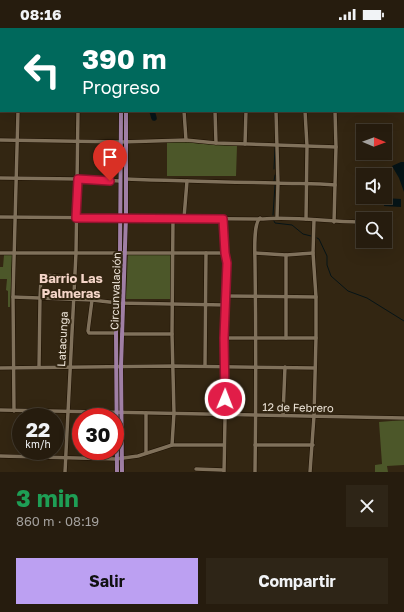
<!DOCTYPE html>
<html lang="es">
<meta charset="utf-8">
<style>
body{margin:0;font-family:"Golos Text",sans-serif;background:#2e2517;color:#f1f3f6;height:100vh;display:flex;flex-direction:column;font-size:15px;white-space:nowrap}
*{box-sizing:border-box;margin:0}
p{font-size:13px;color:#a4a19e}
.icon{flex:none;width:22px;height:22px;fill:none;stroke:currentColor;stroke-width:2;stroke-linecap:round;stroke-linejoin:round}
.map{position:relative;height:444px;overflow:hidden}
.drawer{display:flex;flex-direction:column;background:#261c0e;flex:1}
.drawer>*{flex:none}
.top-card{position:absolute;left:0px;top:0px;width:404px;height:84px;box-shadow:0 4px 16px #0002,0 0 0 1px #423a2e;background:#00695c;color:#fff;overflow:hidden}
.needle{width:26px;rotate:91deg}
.fabs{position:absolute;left:356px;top:96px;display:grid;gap:8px}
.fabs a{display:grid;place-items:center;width:36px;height:36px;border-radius:0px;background:#261c0e;box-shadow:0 4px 16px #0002,0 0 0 1px #423a2e;font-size:20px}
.speed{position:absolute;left:12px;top:380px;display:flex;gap:8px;font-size:20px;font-weight:700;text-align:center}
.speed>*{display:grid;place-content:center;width:52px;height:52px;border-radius:50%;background:#261c0e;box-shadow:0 4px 16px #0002,0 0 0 1px #423a2e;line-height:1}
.speed small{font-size:10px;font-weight:400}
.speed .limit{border:6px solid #d22;background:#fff;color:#111}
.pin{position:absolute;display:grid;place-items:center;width:34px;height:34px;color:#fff;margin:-41px -17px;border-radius:50% 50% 50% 0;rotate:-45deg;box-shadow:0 0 4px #0007}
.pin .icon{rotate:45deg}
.me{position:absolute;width:44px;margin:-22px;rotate:1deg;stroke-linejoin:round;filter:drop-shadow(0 0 3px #0008)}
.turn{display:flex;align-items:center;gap:14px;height:84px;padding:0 16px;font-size:18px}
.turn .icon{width:52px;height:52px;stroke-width:2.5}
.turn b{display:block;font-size:28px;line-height:34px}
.round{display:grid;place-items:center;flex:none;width:42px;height:42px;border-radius:0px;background:#2e2517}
.overview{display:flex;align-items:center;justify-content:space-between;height:68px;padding:0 16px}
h1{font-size:24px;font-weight:700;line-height:30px;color:#1e9e55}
.action{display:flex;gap:8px;margin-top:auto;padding:8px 16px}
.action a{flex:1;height:46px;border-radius:0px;background:#bca0f2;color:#111;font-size:16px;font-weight:700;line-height:46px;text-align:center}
.action a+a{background:#2e2517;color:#f1f3f6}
.status{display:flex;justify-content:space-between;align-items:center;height:28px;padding:0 20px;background:#261c0e;direction:ltr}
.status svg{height:11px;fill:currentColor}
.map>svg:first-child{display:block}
.green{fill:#4c5729}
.water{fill:#061417}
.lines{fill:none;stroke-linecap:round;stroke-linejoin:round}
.stream{stroke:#061417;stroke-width:1}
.river{stroke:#061417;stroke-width:5.5}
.minor-casing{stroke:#1b0f00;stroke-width:4.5}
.major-casing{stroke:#1b0f00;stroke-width:5}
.minor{stroke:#80715b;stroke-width:3.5}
.major{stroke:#a07fa5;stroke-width:4}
.route-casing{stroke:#92132f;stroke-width:10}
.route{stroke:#e11d48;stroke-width:7}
.labels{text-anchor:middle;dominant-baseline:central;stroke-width:4;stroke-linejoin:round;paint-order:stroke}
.street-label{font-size:11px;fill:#eee5d9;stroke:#332612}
.quarter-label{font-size:13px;font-weight:bold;fill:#f5d5c8;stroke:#332612}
</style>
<div class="status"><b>08:16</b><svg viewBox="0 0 49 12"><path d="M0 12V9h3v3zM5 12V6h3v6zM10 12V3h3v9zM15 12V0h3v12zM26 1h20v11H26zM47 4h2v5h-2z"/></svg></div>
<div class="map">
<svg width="404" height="444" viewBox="0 0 404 444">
<rect width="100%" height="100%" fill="#332612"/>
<g class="green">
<path d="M167 113H188L193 115 237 118 236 148H167Z"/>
<path d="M128 225H172V271H126Z"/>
<path d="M4 227H12L10 279H8V263L6 262 7 251H0V239H3Z"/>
<path d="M404 392V437L387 438 388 444H375V437L382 436 379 394Z"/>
</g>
<g class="water">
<path d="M401 134H404V164L399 150 392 138Z"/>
<path d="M362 168 378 169 379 177H363Z"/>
<path d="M385 170 401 171V179L384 178Z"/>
</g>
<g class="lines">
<g class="stream">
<path d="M274 141 275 120"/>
<path d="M274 153 275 147"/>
<path d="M273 187 275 157"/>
<path d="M273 191 275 195 292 197 303 206 311 208"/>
<path d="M317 210 319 211 327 228V237L331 248 348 263 367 270 404 293"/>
</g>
<g class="river">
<path d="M152 1 153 0"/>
<path d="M152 83 154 90"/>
</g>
<defs>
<g id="minor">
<path d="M8 1V0"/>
<path d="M71 1V0"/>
<path d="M97 1V0"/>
<path d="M157 1V0"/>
<path d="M185 1V0"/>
<path d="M216 1V0"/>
<path d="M248 1V0"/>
<path d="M285 1V0"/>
<path d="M321 1V0"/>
<path d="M360 1V0"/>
<path d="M396 1V0"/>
<path d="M403 31 404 32"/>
<path d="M0 64H1"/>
<path d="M0 70H1"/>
<path d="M184 83 186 112"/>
<path d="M215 83 216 115"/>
<path d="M276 83 278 155 277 189"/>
<path d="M305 83 307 118 306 191"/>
<path d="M0 112 121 114 186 112 216 115 336 119"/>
<path d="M245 116 246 83"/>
<path d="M0 150 78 151 120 153"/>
<path d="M126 151C176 153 226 154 276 155 296 156 315 155 335 157"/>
<path d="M0 189 263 191C295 188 327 194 359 194"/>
<path d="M184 190 187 153"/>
<path d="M223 191 227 244 224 310 226 339 224 444"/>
<path d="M334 194 336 119 335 83"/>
<path d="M0 225H225"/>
<path d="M255 225 286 227 313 225"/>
<path d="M286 227V310"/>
<path d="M225 268 316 269"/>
<path d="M13 269 92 272 118 275 225 277"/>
<path d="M92 272 88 303 89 305H116"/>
<path d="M122 306H172"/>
<path d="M224 310H316"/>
<path d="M205 338 206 225"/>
<path d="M39 339 40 270 41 248 43 247 74 249"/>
<path d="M0 340 173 338 315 340"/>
<path d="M0 382 404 390"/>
<path d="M14 383 13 269 18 83"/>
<path d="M24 383V389"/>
<path d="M146 385V425"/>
<path d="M283 387 285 339"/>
<path d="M172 417 174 385 172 306 173 191"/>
<path d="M255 417H313"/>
<path d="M0 428 116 431 138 428 163 420 172 417H224"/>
<path d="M196 441 223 442"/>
<path d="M65 444 76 225 78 83"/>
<path d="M255 444C256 374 256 304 255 235 255 225 253 196 260 190"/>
<path d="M310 444 314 388 316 310V269L313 225 314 192"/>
</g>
<g id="major">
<path d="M122 1V0"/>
<path d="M128 1V0"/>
<path d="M117 444 116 305 120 224 121 83"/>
<path d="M122 444 121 339 126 189V83"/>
</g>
</defs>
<use href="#minor" class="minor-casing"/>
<use href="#major" class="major-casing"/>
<use href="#minor" class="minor"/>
<use href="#major" class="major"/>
</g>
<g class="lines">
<defs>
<path id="route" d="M110 153 78 151 76 190 223 191 225 225 227 235 224 310 225 371"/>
</defs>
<use href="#route" class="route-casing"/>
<use href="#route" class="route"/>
</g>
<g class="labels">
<g class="street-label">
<text transform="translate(115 263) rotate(-88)">Circunvalación</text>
<text transform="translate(62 311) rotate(-87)">Latacunga</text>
<text transform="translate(298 379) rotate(1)">12 de Febrero</text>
</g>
<g class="quarter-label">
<text x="71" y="250">Barrio Las<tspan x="71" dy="15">Palmeras</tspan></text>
</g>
</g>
</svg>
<div class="fabs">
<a><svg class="needle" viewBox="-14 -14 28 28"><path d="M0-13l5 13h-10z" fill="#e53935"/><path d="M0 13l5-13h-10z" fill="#a4a19e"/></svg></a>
<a><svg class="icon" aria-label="sound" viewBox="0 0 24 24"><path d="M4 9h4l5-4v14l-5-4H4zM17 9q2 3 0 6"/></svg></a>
<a><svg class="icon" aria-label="search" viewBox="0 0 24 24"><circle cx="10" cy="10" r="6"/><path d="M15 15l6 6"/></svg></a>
</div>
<div class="speed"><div>22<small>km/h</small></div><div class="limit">30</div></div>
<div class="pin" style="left:110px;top:153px;background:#d93025"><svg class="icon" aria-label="arrive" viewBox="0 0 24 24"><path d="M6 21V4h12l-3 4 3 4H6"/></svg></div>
<svg class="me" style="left:225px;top:371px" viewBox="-20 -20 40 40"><circle r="17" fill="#e11d48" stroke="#fff" stroke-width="3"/><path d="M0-11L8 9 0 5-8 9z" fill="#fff"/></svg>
<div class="top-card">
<div class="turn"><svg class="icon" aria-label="left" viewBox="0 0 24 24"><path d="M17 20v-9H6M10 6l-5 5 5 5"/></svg><div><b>390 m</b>Progreso</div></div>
</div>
</div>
<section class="drawer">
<div class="overview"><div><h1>3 min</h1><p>860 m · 08:19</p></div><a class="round"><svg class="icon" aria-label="close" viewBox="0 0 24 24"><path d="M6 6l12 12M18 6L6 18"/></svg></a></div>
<div class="action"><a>Salir</a><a>Compartir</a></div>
</section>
